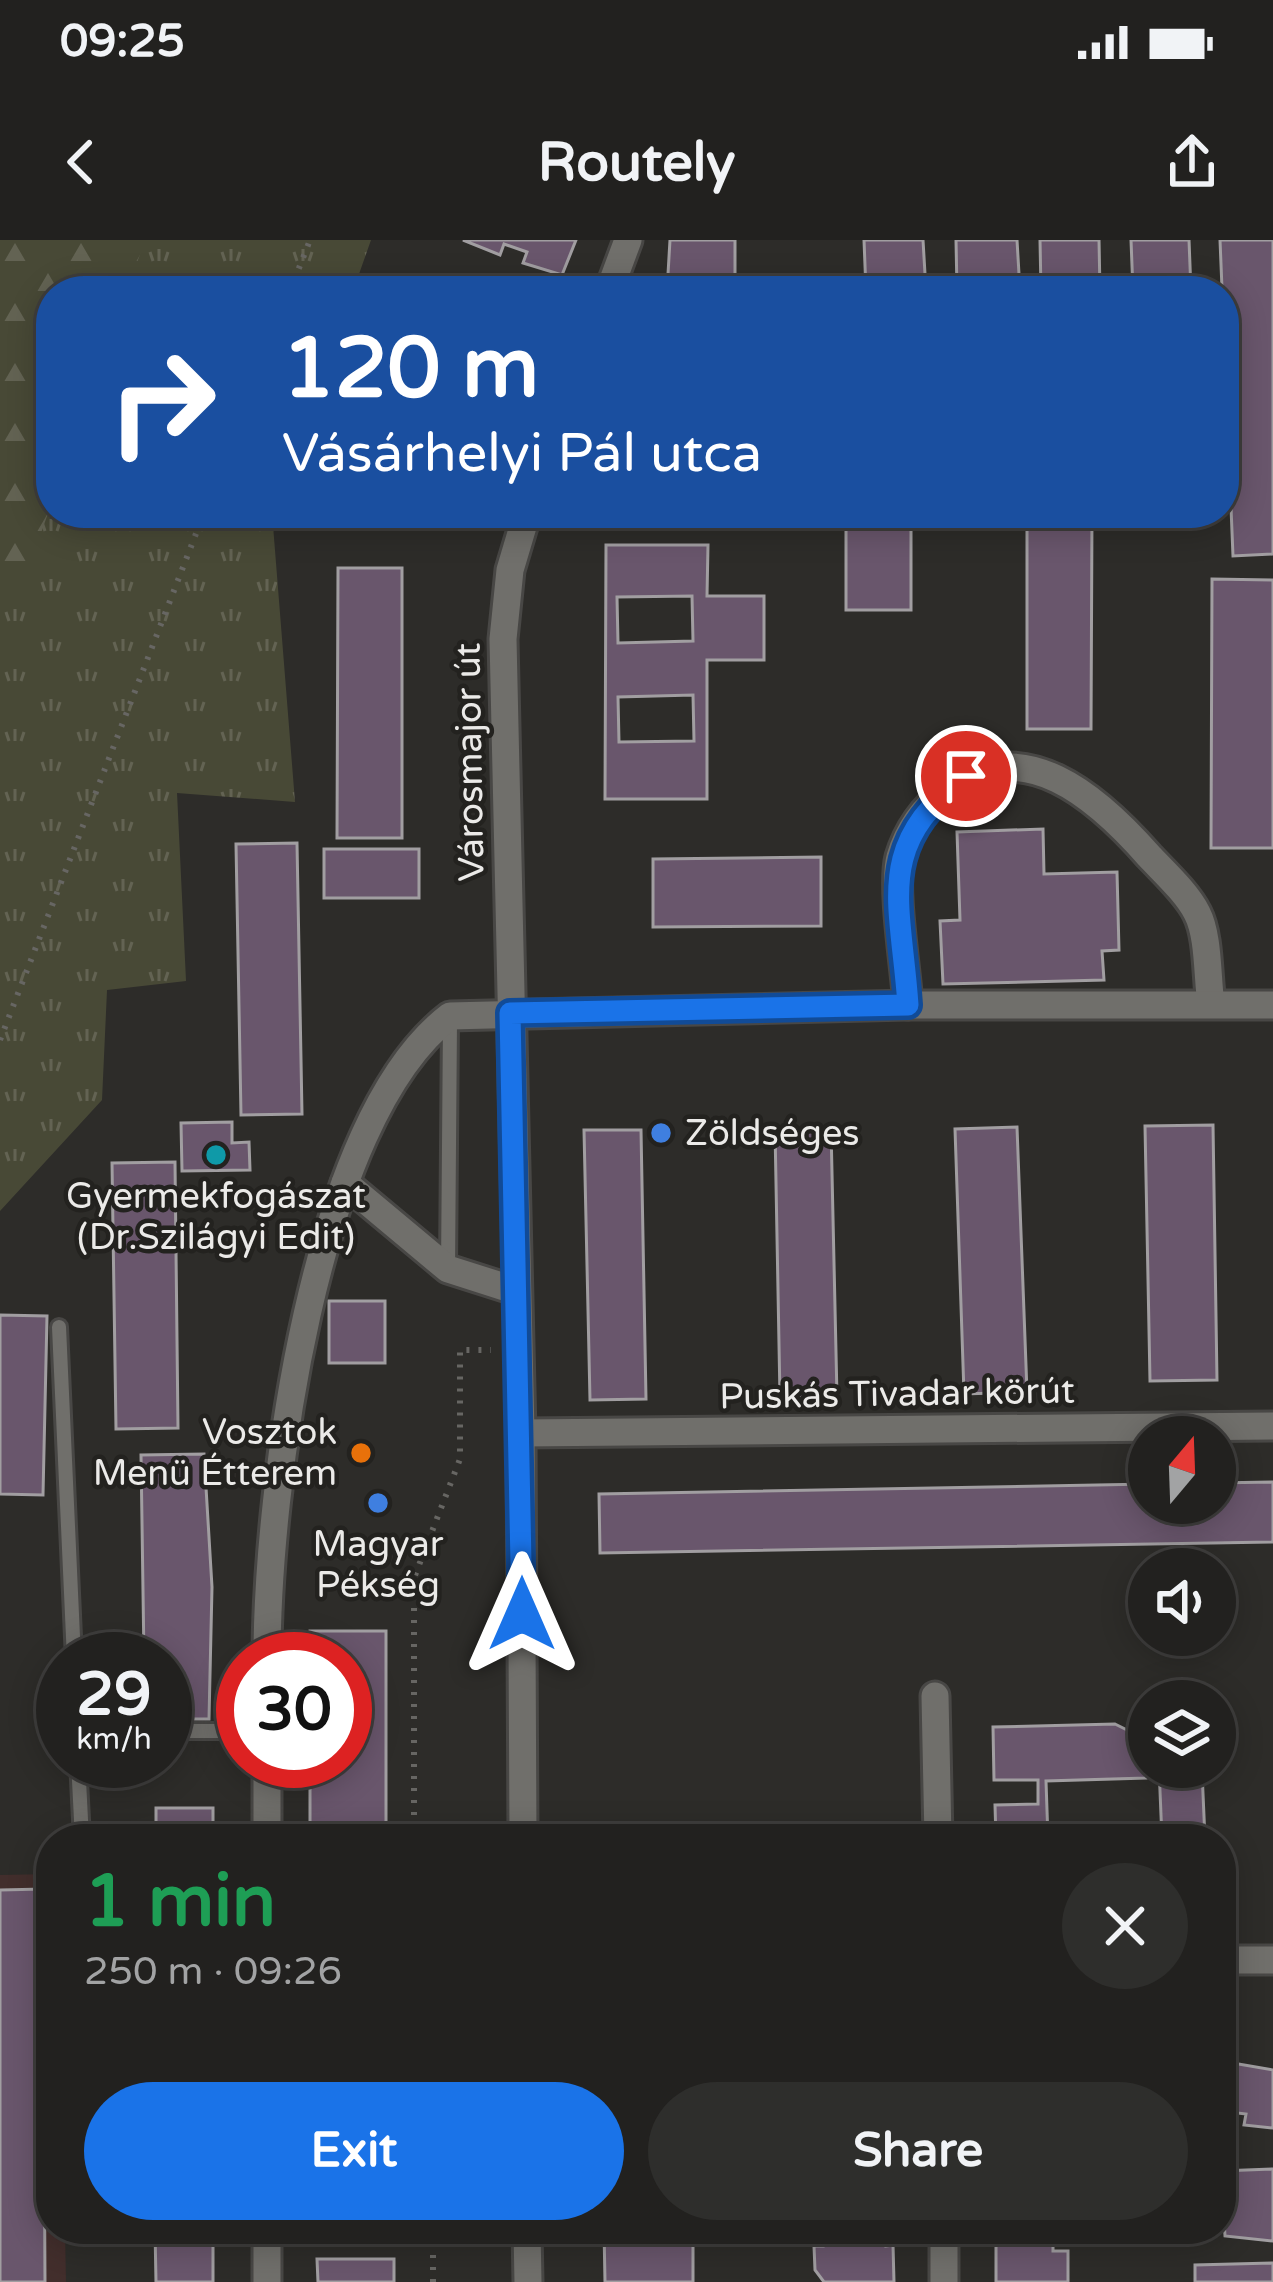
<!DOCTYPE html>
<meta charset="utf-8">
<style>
body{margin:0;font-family:"Varela Round",sans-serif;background:#2e2e2c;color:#f1f3f6;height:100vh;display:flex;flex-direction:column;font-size:45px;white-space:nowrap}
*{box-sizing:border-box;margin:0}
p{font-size:39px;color:#a2a3a4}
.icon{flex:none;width:66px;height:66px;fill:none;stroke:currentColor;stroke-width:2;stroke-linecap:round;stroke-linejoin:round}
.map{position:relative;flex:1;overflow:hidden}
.side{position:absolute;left:36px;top:1584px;width:1200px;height:420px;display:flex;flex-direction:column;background:#22211f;border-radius:48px;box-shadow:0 6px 30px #0003,0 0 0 3px #3f3e3d}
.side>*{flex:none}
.top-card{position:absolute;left:36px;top:36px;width:1203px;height:252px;border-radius:48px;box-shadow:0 6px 30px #0003,0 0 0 3px #3f3e3d;background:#1a4fa0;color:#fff;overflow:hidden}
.needle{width:78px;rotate:19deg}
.controls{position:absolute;left:1128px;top:1176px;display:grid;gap:24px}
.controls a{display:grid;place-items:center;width:108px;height:108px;border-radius:50%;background:#22211f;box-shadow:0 6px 30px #0003,0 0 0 3px #3f3e3d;font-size:60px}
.speed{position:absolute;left:36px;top:1392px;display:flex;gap:24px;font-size:60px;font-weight:700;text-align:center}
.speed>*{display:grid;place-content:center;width:156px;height:156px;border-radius:50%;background:#22211f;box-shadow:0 6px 30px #0003,0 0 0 3px #3f3e3d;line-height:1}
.speed small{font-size:30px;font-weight:400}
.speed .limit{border:18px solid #d22;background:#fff;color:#111}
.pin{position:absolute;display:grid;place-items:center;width:102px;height:102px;color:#fff;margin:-51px;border:6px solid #fff;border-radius:50%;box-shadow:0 3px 12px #0007}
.me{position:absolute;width:132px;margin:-66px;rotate:0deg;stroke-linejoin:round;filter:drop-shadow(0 0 9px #0008)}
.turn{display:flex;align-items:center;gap:42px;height:252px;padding:0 48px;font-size:54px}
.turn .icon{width:156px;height:156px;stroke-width:2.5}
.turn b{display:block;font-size:84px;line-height:102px}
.round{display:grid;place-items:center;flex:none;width:126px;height:126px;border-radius:63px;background:#2e2e2c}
.headline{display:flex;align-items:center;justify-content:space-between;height:204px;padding:0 48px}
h1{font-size:72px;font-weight:700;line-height:90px;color:#1e9e55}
.button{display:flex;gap:24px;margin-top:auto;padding:24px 48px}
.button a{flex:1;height:138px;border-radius:72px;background:#1a73e8;color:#fff;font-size:48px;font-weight:700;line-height:138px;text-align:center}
.button a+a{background:#2e2e2c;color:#f1f3f6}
.status{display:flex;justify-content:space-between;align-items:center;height:84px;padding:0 60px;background:#22211f;direction:ltr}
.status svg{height:33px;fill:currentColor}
header{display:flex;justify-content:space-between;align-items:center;height:156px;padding:0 48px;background:#22211f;font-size:54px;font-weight:700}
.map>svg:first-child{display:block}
.education{fill:#422e2c}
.grass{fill:url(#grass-tufts)}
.forest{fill:url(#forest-firs)}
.building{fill:#69566c;stroke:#a19ea1;stroke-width:3;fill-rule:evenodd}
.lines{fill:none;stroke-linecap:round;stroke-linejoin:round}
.service-casing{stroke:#484745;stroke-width:20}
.minor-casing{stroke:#484745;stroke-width:33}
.path{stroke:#676663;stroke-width:6;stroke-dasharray:3 9;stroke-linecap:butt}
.service{stroke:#706f6b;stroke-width:14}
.minor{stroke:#706f6b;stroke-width:27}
.route-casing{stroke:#114b97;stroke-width:30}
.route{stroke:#1a73e8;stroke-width:21}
.shop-dot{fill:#3f7fe0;stroke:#23221f;stroke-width:4.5}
.culture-dot{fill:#0f9aa8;stroke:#23221f;stroke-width:4.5}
.food-dot{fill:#e8710a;stroke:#23221f;stroke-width:4.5}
.labels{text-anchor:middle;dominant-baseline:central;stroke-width:9;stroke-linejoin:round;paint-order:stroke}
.street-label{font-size:36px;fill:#ebeae8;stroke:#23221f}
.poi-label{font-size:36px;fill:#ebeae8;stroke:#23221f}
</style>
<div class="status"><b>09:25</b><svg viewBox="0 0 49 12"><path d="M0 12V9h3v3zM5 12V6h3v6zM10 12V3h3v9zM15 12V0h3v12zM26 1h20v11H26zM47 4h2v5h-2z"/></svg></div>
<header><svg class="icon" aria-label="back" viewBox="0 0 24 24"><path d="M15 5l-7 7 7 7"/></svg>Routely<svg class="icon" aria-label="share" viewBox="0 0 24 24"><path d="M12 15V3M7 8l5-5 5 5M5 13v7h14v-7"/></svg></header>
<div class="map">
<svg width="1273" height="2042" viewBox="0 0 1273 2042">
<defs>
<pattern id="grass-tufts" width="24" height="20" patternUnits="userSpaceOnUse" patternTransform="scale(3)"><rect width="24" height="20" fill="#484936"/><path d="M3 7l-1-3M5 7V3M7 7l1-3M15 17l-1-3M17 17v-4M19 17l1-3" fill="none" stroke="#636353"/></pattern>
<pattern id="forest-firs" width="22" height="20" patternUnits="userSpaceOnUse" patternTransform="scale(3)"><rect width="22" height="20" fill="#484936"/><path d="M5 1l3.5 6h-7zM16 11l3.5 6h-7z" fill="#636353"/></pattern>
</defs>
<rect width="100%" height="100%" fill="#2d2c29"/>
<path class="education" d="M51 1634V1989H65L66 2042H0V1635Z"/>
<path class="grass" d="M0 0H371L353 51H51V273H272L295 562 177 553 186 741 107 750 102 860 0 971Z"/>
<path class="forest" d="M0 0H145L127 51H51V265L31 321 0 356Z"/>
<g class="building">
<path d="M463 0H576L562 35 523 23 527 12 504 4 500 15Z"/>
<path d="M670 0H735V51H667Z"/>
<path d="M864 0H923L926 51H866Z"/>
<path d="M956 0H1017L1020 51H957Z"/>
<path d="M1040 0H1099L1100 51H1041Z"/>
<path d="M1131 0H1189L1191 51H1133Z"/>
<path d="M1220 0H1273V314L1233 316Z"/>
<rect x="846" y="273" width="65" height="97"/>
<path d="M1027 273H1092L1091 489H1027Z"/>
<path d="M606 305H708L707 356H764V420H707V559H605ZM692 356 693 401 618 403 617 357ZM693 455 694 501 619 502 618 457Z"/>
<path d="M338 328H402V598H337Z"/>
<path d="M1212 339 1273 340V608H1211Z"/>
<path d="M1043 589 1044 634 1117 632 1119 710 1102 711 1104 740 943 744 940 681 960 680 957 592Z"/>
<path d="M297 603 302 874 241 875 236 604Z"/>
<rect x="324" y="609" width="95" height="49"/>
<path d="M821 617V686L653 687V619Z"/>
<path d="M232 882V903L249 902 250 930 182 931 181 883Z"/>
<path d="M1213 885 1217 1140 1150 1141 1145 886Z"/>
<path d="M1017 887 1027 1152 964 1154 955 889Z"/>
<path d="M831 888 837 1157 780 1158 775 889Z"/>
<path d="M584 890H641L646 1159 590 1160Z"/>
<path d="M175 922 178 1188 116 1189 112 923Z"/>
<rect x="329" y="1061" width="56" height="62"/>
<path d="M0 1075 47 1076 43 1255 0 1254Z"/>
<path d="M204 1214 212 1347 209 1479H165V1419H144L141 1215Z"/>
<path d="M1273 1242V1302L600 1313 599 1254 1149 1244V1263H1215V1243Z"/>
<path d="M310 1391H386V1597L310 1596V1521H345V1419H310Z"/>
<path d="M1115 1484 1145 1499 1146 1538 1046 1541 1048 1599H996L995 1565 1038 1564V1540H994L993 1487Z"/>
<path d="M1159 1527 1202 1531 1205 1599H1162Z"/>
<rect x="156" y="1568" width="57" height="31"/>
<path d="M43 1649 45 2042H0V1650Z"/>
<path d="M1221 1821 1273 1830V1888L1244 1885 1246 1874 1221 1871Z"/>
<path d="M1273 1929V2001L1225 1996 1221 1931Z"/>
<path d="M155 1989H213V2042H156Z"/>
<path d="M604 1989H693V2042H605Z"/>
<path d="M822 1989H886V2006L893 2005 894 2042H824L815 2030 814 2006H823Z"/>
<path d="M996 1995H1053V2011H1068V2042H996Z"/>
<path d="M317 2019H394V2042H318Z"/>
<path d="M1273 2023V2042H1195V2025Z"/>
</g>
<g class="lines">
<defs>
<g id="service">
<path d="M448 1029 450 781"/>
<path d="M59 1087 74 1419"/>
<path d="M165 1491H243"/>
<path d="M78 1521 82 1599"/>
</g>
<g id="minor">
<path d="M609 51 628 0"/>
<path d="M908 765C906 730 892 646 900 617 908 590 925 567 947 550 1023 491 1098 558 1149 616 1164 632 1187 653 1197 673 1209 696 1207 737 1211 764"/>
<path d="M345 943 448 1029 517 1051"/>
<path d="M521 1193 1273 1186"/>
<path d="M267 1419C267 1253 313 880 450 776L908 765H1273"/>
<path d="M935 1456 938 1599"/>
<path d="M267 1521V1599"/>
<path d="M523 1599 521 1193 503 399 510 330 527 273"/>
<path d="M1221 1720H1273"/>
<path d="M267 1989V2042"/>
<path d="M527 1989 528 2042"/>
<path d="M944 1989V2042"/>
</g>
</defs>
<use href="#service" class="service-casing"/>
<use href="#minor" class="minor-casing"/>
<g class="path">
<path d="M290 51 310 0"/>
<path d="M0 800 204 273"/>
<path d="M414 1599V1338L460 1219V1110H491"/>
<path d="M433 2042V1989"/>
</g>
<use href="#service" class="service"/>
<use href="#minor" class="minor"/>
</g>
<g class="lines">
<defs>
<path id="route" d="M522 1374 510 773 908 765C901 661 873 606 966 536"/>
</defs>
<use href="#route" class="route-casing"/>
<use href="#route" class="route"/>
</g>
<g class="shop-dot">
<circle cx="661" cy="893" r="12"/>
<circle cx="378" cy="1263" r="12"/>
</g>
<circle class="culture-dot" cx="216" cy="915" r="12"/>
<circle class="food-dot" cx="361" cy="1213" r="12"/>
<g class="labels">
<g class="street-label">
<text transform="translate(470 522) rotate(-91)">Városmajor út</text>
<text transform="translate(897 1154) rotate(-1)">Puskás Tivadar körút</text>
</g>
<g class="poi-label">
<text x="685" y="893" text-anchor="start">Zöldséges</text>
<text x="216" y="956">Gyermekfogászat<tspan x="216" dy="41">(Dr.Szilágyi Edit)</tspan></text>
<text x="337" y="1192" text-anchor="end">Vosztok<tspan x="337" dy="41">Menü Étterem</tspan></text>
<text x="378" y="1304">Magyar<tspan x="378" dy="41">Pékség</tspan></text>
</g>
</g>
</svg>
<div class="controls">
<a><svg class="needle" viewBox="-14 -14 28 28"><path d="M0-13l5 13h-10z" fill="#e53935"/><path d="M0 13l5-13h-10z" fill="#a2a3a4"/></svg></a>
<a><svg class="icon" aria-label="sound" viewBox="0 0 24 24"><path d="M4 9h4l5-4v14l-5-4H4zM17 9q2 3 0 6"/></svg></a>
<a><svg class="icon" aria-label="layers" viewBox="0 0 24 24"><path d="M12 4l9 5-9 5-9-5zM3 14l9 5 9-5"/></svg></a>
</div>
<div class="speed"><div>29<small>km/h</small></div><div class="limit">30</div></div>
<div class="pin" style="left:966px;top:536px;background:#d93025"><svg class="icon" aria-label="arrive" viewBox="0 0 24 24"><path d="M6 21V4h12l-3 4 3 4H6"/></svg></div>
<svg class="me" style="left:522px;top:1374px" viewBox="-20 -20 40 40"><path d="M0-17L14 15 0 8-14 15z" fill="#1a73e8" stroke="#fff" stroke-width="4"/></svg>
<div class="top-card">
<div class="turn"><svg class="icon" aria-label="right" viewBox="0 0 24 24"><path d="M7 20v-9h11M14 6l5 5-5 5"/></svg><div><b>120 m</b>Vásárhelyi Pál utca</div></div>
</div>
<section class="side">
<div class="headline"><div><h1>1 min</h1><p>250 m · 09:26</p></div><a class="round"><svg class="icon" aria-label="close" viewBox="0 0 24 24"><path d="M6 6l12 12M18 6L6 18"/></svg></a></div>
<div class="button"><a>Exit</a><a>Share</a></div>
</section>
</div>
